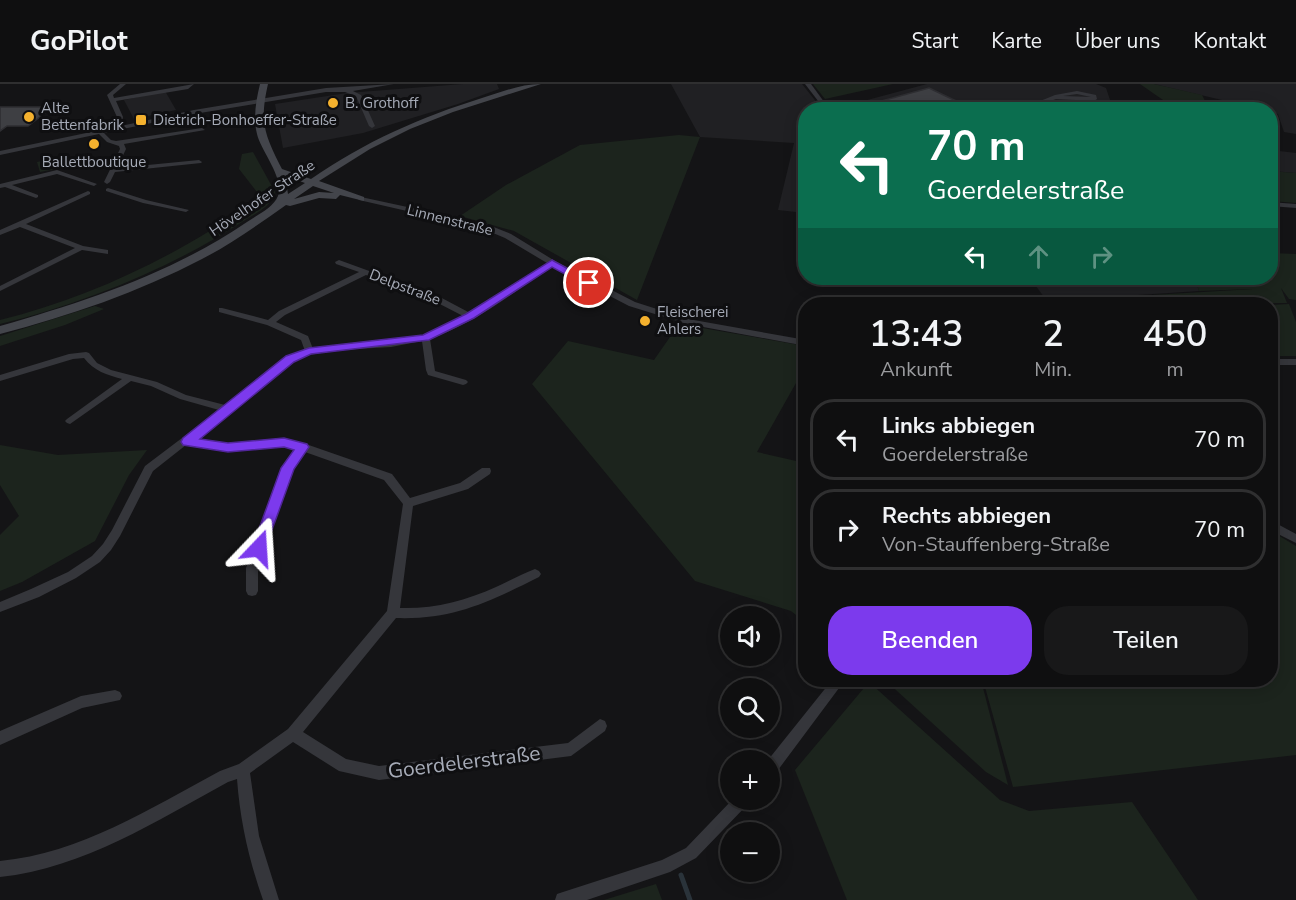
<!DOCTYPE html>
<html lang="de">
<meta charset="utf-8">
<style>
body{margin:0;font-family:"Nunito Sans",sans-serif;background:#181819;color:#f1f3f6;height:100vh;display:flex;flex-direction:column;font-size:22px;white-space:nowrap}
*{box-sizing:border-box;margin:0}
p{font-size:20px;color:#9b9c9f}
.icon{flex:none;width:33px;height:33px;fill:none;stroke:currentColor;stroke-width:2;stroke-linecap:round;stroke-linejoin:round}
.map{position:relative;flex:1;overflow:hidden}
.panel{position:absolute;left:798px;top:213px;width:480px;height:390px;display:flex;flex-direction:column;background:#0f0f10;border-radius:24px;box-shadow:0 3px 15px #0003,0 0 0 2px #2f2f30}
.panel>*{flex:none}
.hud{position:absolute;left:798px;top:18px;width:480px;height:183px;border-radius:24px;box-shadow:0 3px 15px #0003,0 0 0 2px #2f2f30;background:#0b6e4f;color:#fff;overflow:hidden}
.tools{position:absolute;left:720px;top:522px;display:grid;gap:12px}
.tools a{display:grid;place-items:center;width:60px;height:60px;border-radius:50%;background:#0f0f10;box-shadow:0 3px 15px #0003,0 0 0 2px #2f2f30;font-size:30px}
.pin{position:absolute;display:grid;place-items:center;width:51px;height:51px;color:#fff;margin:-26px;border:3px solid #fff;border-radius:50%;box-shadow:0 2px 6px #0007}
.me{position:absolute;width:66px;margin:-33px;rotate:20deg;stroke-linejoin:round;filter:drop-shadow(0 0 4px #0008)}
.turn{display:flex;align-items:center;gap:21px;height:126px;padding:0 30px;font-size:27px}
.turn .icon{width:78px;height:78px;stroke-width:2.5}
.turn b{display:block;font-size:42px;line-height:51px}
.lanes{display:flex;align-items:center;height:57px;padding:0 30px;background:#0003;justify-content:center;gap:30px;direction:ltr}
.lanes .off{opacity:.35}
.eta{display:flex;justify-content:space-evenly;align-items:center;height:102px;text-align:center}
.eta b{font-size:36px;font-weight:600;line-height:42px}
.cta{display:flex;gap:12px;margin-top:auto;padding:12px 30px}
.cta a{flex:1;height:69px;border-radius:24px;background:#7c3aed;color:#fff;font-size:24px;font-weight:600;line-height:69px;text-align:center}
.cta a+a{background:#181819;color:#f1f3f6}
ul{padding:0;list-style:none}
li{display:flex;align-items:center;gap:18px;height:81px;margin:0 12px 9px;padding:0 18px;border:3px solid #2f2f30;border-radius:24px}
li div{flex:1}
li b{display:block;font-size:22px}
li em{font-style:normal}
header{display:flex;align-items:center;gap:36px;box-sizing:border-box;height:84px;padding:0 30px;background:#0f0f10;border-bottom:2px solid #2f2f30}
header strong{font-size:28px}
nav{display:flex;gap:33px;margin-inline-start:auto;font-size:21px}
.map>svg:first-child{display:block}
.built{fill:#202023}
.green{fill:#1c241d}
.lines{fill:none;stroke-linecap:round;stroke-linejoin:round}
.stream{stroke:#2a333a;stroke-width:5}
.building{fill:#3e3f43;stroke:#2e2e32;stroke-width:1.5}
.street{fill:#35363b;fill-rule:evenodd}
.secondary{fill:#43454b;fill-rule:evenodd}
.route{fill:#7c3aed;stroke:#51269a;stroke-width:1.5}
.poi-dot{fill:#f4b12e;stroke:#0f0f11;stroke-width:2}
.labels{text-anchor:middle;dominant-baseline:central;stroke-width:6;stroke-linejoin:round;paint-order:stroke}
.far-poi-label{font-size:15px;fill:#a6abb7;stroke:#0f0f11;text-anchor:start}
.far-street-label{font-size:15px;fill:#a6abb7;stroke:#0f0f11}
.near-street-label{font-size:21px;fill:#a6abb7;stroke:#0f0f11}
</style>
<header>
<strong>GoPilot</strong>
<nav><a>Start</a><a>Karte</a><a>Über uns</a><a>Kontakt</a></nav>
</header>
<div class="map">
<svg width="1296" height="816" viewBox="0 0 1296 816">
<rect width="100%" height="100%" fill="#141416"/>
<g class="built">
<path d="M463 0H497L499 5 458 20 363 49 283 64 275 20 347 9Z"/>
<path d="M671 0H802L822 25 806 26 805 129 778 126 794 59 700 53Z"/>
<path d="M927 0H1096L1106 4 1113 25 830 26Z"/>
<path d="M1154 0H1296V50L1284 48 1278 30 1271 28 1270 26 1260 25Z"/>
<path d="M165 7 176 26 134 35 124 16Z"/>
<path d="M1271 66 1296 69V89L1271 87Z"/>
<path d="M1030 194H1195L1199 207 1047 217Z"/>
</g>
<g class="green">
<path d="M813 0H893L825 15Z"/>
<path d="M1140 0H1154L1202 11 1209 25H1176Z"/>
<path d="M679 51 700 53 637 216 514 147 460 132 506 101 580 61Z"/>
<path d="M253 68 275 108C272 123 254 130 242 138 171 184 83 220 0 240V236C73 218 144 187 208 148 226 137 247 128 257 108L239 85 242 70Z"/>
<path d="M65 72 76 75 72 82 40 88 37 78Z"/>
<path d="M1270 87 1296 89V119L1271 117Z"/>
<path d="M1271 169 1296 170V216L1289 215 1281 204 1287 219 1053 220 1051 217 1253 205 1199 207 1195 194H1270Z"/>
<path d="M1289 220 1296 238V272H1271V221Z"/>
<path d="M95 222 104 225 65 241 0 262V252Z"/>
<path d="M679 240 805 262V283L757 368 805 379V538L791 527 695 497 532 300 568 257 654 276Z"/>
<path d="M0 361 58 371 147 366 129 391 95 457 22 498 0 507V451L19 432 0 401Z"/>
<path d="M1271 447 1296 462V671L1013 703 983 596H1270Z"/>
<path d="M885 596H981L1008 701 986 688Z"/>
<path d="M869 598 1000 716 1029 727 1132 718 1198 816H847L795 686Z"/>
<path d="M656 800 662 816H604Z"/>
</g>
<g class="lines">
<path class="stream" d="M681 791 690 816"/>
</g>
<g class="building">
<path d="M929 4 975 26H863V22Z"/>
<path d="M0 23H53L28 42H7L0 47Z"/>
</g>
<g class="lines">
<g class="street">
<path d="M120 0H126L113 11 114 14 194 0 188 5 116 17 123 33 121 42 194 26 326 4 394 0 353 7 361 11 375 42 372 44 369 42 356 12 345 8H326L194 30 104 49 111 56 116 57 202 44 205 46 124 60 126 65 117 84 199 76 202 78 201 79 115 88 110 98 107 100 104 98 120 65 119 62 107 58 99 50 0 71V67L115 43 117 33 107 11Z"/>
<path d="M805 0H811L830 26H825Z"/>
<path d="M1077 7 1096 11 1097 15 1094 17 1056 15 1026 26H1018L1055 11ZM1077 10 1091 13 1063 12Z"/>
<path d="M57 86 97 100 94 102 57 90 12 101 38 111V113L36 114 5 103 0 104V100Z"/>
<path d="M108 104 146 116 189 126 186 128 143 119 106 107V105Z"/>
<path d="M88 107 90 108V110L26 140 83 162 108 166V170L82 166 0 207V202L75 164 20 143 0 151V146Z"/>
<path d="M361 113 486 140 511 150 555 177 635 218 688 235 806 256V262L687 240 629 222 552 182C513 209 475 239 430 255L435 287 466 296 468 298 466 300 463 301 428 291 426 286 422 257 391 263 340 266 309 271 293 277 233 324 232 327 228 328 194 355 228 359 284 355 303 359 392 390 410 414 460 399 482 384H490L491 387 490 390 468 405 413 422 400 524C434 525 465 517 496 503 509 497 522 490 535 485L539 487 541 490 539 493C489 518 453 536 396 534L303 648 346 675 379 682 568 659 600 635 605 637 607 642 605 647 571 672 379 696 339 687 293 658 250 689 259 752 279 816H263C249 776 240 737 237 695L228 698C156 737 84 784 0 793V777C81 769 149 725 220 687L239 680 288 645 387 527 403 420 384 396 305 368 293 385 258 484V507L256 511 252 512 248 511 246 507V484L283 384 296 365 284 363 228 367 186 361 153 387 120 452 111 466 100 478 76 494 39 513 0 528V518L31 505 68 488 92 472 103 460 112 446 145 382 219 326 180 315 151 302 131 297 70 340 67 339 65 337 67 335 122 295C107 291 94 287 84 274L73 275 0 297V291L69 270 86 268 89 269 97 279 111 286 157 298 186 311 225 321 287 273 305 267 301 256 267 241 219 228V224H222L268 236 279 227 359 188 336 180 335 178 339 176 438 212 472 230 547 179 505 154 481 144 359 116 358 115ZM366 191 432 216 465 233C448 243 429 251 410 255 378 261 345 258 313 265L308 252 276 238 285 231Z"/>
<path d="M1270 118 1296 120V124L1270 122Z"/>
<rect x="1270" y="275" width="26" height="6"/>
<path d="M1270 436 1296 450V459L1270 446Z"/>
<path d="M832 596H845L775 690 770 692V676H768Z"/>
<path d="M115 606 120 608 122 612 120 616 82 624 0 661V647L81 612Z"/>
<path d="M732 716H749L747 721 696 774 670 788 587 816H555L557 810 563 808 662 776 686 764Z"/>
</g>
<path class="secondary" d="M260 0H268C259 39 265 51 282 85L311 95C364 58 421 33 482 14 501 8 521 0 541 0L453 28 410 45 370 65 319 97 364 113V117L340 111 336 115 319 114 290 122 286 121C259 140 231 160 202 175 139 208 69 232 0 250V242C87 217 172 189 247 138 257 131 273 124 278 112 285 95 261 67 257 50 253 34 256 16 260 0ZM285 92 305 99 288 110ZM313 102 334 109 319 108 294 115Z"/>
</g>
<path class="route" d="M552 176 594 199 585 201 552 183 474 234 429 256 311 270 294 278 200 355 228 359 284 354 307 360 309 363 294 385 264 468H254L252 464 281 384 294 366 284 363 228 368 183 361 181 358 183 354 286 272 309 264 423 251 466 230Z"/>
<g class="poi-dot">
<circle cx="333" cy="19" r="6"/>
<circle cx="29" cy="33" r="6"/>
<rect x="135" y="30" width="12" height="12" rx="3"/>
<circle cx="94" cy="60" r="6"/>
<circle cx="645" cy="237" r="6"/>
</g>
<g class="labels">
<g class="far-poi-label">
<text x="345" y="19">B. Grothoff</text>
<text x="41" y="24">Alte<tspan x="41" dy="17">Bettenfabrik</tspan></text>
<text x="153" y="36">Dietrich-Bonhoeffer-Straße</text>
<text x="94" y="78" text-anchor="middle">Ballettboutique</text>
<text x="657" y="228">Fleischerei<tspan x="657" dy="17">Ahlers</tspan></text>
</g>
<g class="far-street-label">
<text transform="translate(262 114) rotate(-34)">Hövelhofer Straße</text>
<text transform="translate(450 136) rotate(14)">Linnenstraße</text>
<text transform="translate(405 203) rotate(21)">Delpstraße</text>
</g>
<g class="near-street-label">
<text transform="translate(464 678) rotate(-7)">Goerdelerstraße</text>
</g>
</g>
</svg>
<div class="tools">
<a><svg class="icon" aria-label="sound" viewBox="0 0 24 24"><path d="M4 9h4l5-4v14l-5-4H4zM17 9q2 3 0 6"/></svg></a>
<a><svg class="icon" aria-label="search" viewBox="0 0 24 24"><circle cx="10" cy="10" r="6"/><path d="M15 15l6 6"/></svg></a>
<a>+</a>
<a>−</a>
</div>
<div class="pin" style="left:589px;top:199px;background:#d93025"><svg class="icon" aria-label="arrive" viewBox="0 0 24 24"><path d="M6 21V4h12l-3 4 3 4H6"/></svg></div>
<svg class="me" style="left:259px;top:464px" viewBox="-20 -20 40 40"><path d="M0-17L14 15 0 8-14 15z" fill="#7c3aed" stroke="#fff" stroke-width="4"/></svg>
<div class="hud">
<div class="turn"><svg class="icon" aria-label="left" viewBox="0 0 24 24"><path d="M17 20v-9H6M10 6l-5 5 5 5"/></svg><div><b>70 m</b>Goerdelerstraße</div></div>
<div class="lanes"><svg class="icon" aria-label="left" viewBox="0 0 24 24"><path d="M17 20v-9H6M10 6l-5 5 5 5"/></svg><svg class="icon off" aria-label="ahead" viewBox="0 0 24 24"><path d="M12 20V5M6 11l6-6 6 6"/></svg><svg class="icon off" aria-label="right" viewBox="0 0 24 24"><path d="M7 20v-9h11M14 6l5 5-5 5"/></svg></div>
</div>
<section class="panel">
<div class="eta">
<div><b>13:43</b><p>Ankunft</p></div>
<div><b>2</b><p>Min.</p></div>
<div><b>450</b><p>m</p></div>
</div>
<ul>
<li><svg class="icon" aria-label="left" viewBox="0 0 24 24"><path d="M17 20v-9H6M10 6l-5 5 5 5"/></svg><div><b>Links abbiegen</b><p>Goerdelerstraße</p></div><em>70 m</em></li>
<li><svg class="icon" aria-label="right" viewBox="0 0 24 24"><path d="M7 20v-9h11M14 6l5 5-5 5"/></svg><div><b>Rechts abbiegen</b><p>Von-Stauffenberg-Straße</p></div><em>70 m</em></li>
</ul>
<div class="cta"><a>Beenden</a><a>Teilen</a></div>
</section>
</div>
